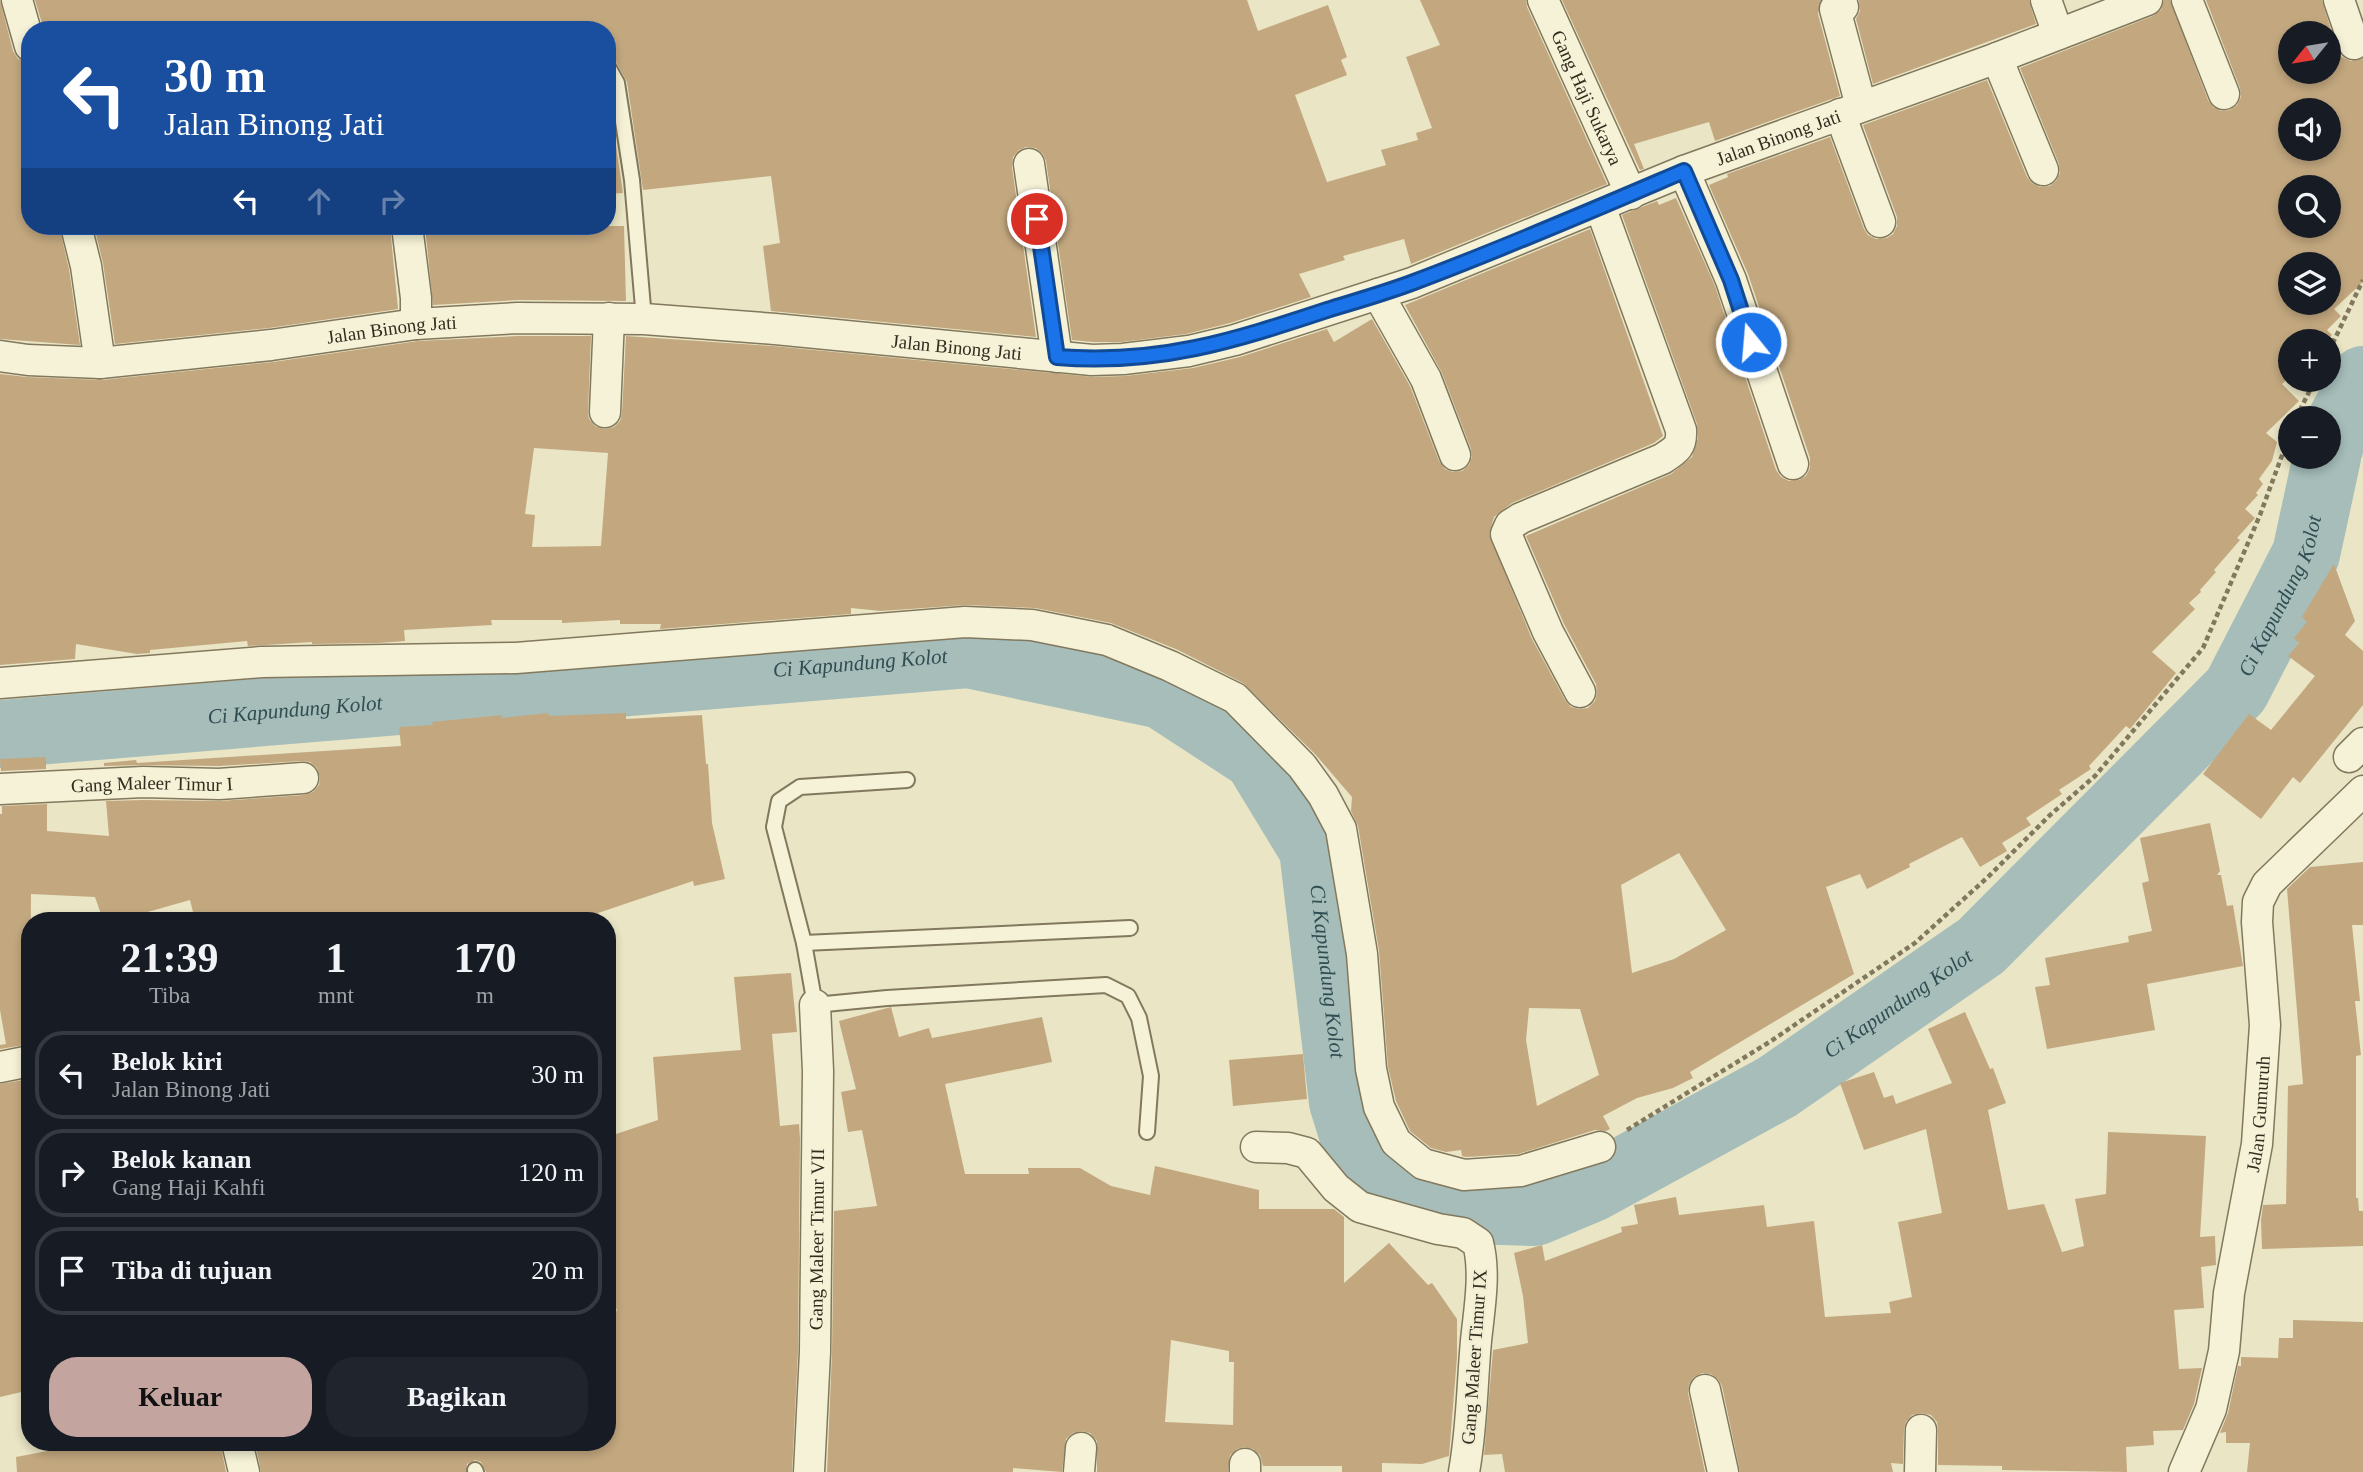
<!DOCTYPE html>
<html lang="id">
<meta charset="utf-8">
<style>
body{margin:0;font-family:"Times New Roman",serif;background:#20242c;color:#f1f3f6;height:100vh;display:flex;flex-direction:column;font-size:26px;white-space:nowrap}
*{box-sizing:border-box;margin:0}
p{font-size:23px;color:#9ea1a6}
.icon{flex:none;width:38px;height:38px;fill:none;stroke:currentColor;stroke-width:2;stroke-linecap:round;stroke-linejoin:round}
.map{position:relative;flex:1;overflow:hidden}
.panel{position:absolute;left:21px;top:912px;width:595px;height:539px;display:flex;flex-direction:column;background:#171b24;border-radius:28px;box-shadow:0 4px 10px #0003}
.panel>*{flex:none}
.top-card{position:absolute;left:21px;top:21px;width:595px;height:214px;border-radius:28px;box-shadow:0 4px 10px #0003;background:#1a4fa0;color:#fff;overflow:hidden}
.needle{width:46px;rotate:240deg}
.buttons{position:absolute;left:2278px;top:21px;display:grid;gap:14px}
.buttons a{display:grid;place-items:center;width:63px;height:63px;border-radius:50%;background:#171b24;box-shadow:0 4px 10px #0003;font-size:35px}
.pin{position:absolute;display:grid;place-items:center;width:60px;height:60px;color:#fff;margin:-30px;border:4px solid #fff;border-radius:50%;box-shadow:0 2px 7px #0007}
.me{position:absolute;width:77px;margin:-38px;rotate:343deg;stroke-linejoin:round;filter:drop-shadow(0 0 5px #0008)}
.turn{display:flex;align-items:center;gap:24px;height:147px;padding:0 28px;font-size:32px}
.turn .icon{width:91px;height:91px;stroke-width:2.5}
.turn b{display:block;font-size:49px;line-height:60px}
.lanes{display:flex;align-items:center;height:66px;padding:0 28px;background:#0003;justify-content:center;gap:35px;direction:ltr}
.lanes .off{opacity:.35}
.eta{display:flex;justify-content:space-evenly;align-items:center;height:119px;text-align:center}
.eta b{font-size:42px;font-weight:700;line-height:49px}
.primary-button{display:flex;gap:14px;margin-top:auto;padding:14px 28px}
.primary-button a{flex:1;height:80px;border-radius:28px;background:#c3a49e;color:#111;font-size:28px;font-weight:700;line-height:80px;text-align:center}
.primary-button a+a{background:#20242c;color:#f1f3f6}
ul{padding:0;list-style:none}
li{display:flex;align-items:center;gap:21px;height:88px;margin:0 14px 10px;padding:0 14px;border:4px solid #363941;border-radius:28px}
li div{flex:1}
li b{display:block;font-size:26px}
li em{font-style:normal}
.map>svg:first-child{display:block}
.lines{fill:none;stroke-linecap:round;stroke-linejoin:round}
.river{stroke:#a6bdba;stroke-width:68}
.building{fill:#c3a87f;fill-rule:evenodd}
.lane-casing{stroke:#82785d;stroke-width:18}
.street-casing{stroke:#82785d;stroke-width:33}
.path{stroke:#82785d;stroke-width:4.5;stroke-dasharray:5 3.5;stroke-linecap:butt}
.lane{stroke:#f5f2d7;stroke-width:14}
.street{stroke:#f5f2d7;stroke-width:30}
.route-casing{stroke:#114b97;stroke-width:18}
.route{stroke:#1a73e8;stroke-width:12}
.labels{text-anchor:middle;dominant-baseline:central;stroke-width:5;stroke-linejoin:round;paint-order:stroke}
.street-label{font-size:19px;fill:#332d1f;stroke:#f1eed3}
.water-label{font-size:21px;font-style:italic;fill:#304d52;stroke:#f1eed3}
</style>
<div class="map">
<svg width="2363" height="1472" viewBox="0 0 2363 1472">
<rect width="100%" height="100%" fill="#e9e5c5"/>
<g class="lines">
<g class="river">
<path d="M2329 448 2332 438 2363 380"/>
<path id="s1" d="M0 734 968 654 1162 695 1257 757 1313 849 1343 1102 1360 1157 1394 1185 1467 1210 1535 1212 1592 1188 1777 1087 1981 946 2236 690 2306 554 2327 457"/>
</g>
</g>
<g class="building">
<path d="M0 0 13 51 18 59 30 63V226H59L69 269 80 345 0 339Z"/>
<path d="M35 0H1247L1258 31 1328 5 1347 57 1341 60 1347 75 1295 95 1327 182 1386 165 1381 150 1418 140 1416 133 1432 128 1406 57 1440 45 1420 0H1526L1527 7 1607 184 1411 264 1404 239 1343 256 1345 260 1299 274 1311 297 1230 323 1186 334 1122 342H1093L1072 340 1046 161 1043 154 1036 148 1026 147 1019 150 1013 157 1012 167 1036 337 771 311 763 246 780 243 771 176 643 190 627 82 615 60 607 55V30H44Z"/>
<path d="M1562 0H1821L1818 14 1840 96 1715 141 1709 122 1634 144 1644 169 1640 170Z"/>
<path d="M1859 0H2029L2036 24 1873 84 1856 19 1860 11Z"/>
<path d="M2164 0H2170L2208 100 2213 107 2221 111 2230 110 2237 105 2241 97 2240 88 2206 0H2322L2337 50 2342 57 2351 61 2363 58V282L2334 309 2341 316 2327 330 2332 335 2326 341H2291V376L2282 384 2299 401 2266 433 2277 442 2272 461 2259 479 2263 484 2256 493 2258 495 2245 509 2255 518 2237 538 2240 540 2214 570 2216 572 2200 590 2201 592 2189 603 2195 609 2152 652 2176 673 2130 729 2126 726 2089 766 2091 769 2059 790 2062 794 2026 818 2031 825 2002 843 2007 851 1980 867 1962 837 1909 864 1910 867 1867 889 1860 874 1826 887 1854 974 1690 1072 1693 1078 1673 1088 1637 1098 1603 1116 1610 1129 1606 1131 1595 1130 1518 1154 1466 1157 1462 1156 1461 1150 1446 1152 1431 1148 1410 1131 1396 1101 1388 1067 1379 951 1358 826 1351 811 1352 797 1315 754 1243 683 1178 650 1111 623 1035 608 966 605 881 611 851 608V614L660 629 661 624H620V620L562 623V620H491L492 625 404 630 405 641 378 643 312 644V642L248 646 247 641 150 650V653L137 654 76 644 75 659 0 665V374L27 377 102 380 273 362 418 341 518 336H591L588 412 589 419 595 426 605 429 614 427 620 421 622 413 626 336 773 346 1093 377 1125 376 1193 368 1240 357 1327 329 1334 342 1372 319 1410 386 1439 461 1445 469 1453 472 1462 471 1469 465 1472 457 1471 449 1442 373 1405 305 1590 229 1663 436 1654 443 1512 503 1494 517 1489 534 1532 639 1565 700 1571 707 1579 709 1588 708 1595 701 1597 693 1596 684 1564 624 1526 536 1671 474 1692 457 1698 438 1697 424 1622 215 1657 201 1659 205 1676 198 1715 286 1776 470 1781 477 1789 481 1799 480 1806 476 1810 468V458L1748 274 1709 185 1728 177 1727 174 1830 137 1864 229 1868 235 1876 239 1887 238 1893 234 1897 226V217L1863 125 1987 80 2027 177 2032 183 2040 187 2050 186 2056 181 2060 173 2059 164 2020 68 2153 16 2161 10ZM2291 33H2329V72H2291ZM2291 110H2329V149H2291ZM2291 187H2329V226H2291ZM2291 264H2329V303H2291ZM534 448 608 453 601 546 532 547 535 515 525 514ZM1679 853 1726 930 1674 959 1632 973 1621 885ZM1529 1008 1580 1009 1599 1075 1537 1106 1526 1040Z"/>
<path d="M607 85 623 193 607 194Z"/>
<path d="M94 226H390L398 309 269 328 115 344 103 263Z"/>
<path d="M425 226H624L626 301 518 300 433 305Z"/>
<path d="M2334 564 2355 621 2345 635 2363 651V705L2300 783 2293 777 2261 819 2203 774 2249 714 2271 730 2315 676 2288 656 2299 643 2294 638 2307 622 2302 617Z"/>
<path d="M548 713 549 716 626 713V719L702 715 706 764H708L712 823 725 879 694 886 693 881 598 913 601 920H195L190 900 130 917 129 912 103 920 95 897 31 894 30 1044 0 1049V1045L6 1044 0 1010V814H2V806L47 804V831L109 836 106 801 143 800 220 801 304 795 313 792 319 785 320 777 317 768 310 762 302 761 219 766 143 765 104 766V763L136 760 137 763 401 746 399 727 433 725 432 722 502 715V718Z"/>
<path d="M46 757V769L1 771 0 759Z"/>
<path d="M2210 823 2220 871 2217 875H2221L2227 906 2233 905 2243 966 2147 984 2155 1030 2047 1049 2035 987 2050 985 2045 958 2129 942 2128 936 2152 931 2142 883 2149 881 2140 838Z"/>
<path d="M2363 862V925H2352L2360 1001H2355L2361 1055 2356 1056V1198H2358L2359 1211H2363V1246L2262 1249 2261 1220 2263 1205 2286 1204 2288 1086 2303 1084 2287 889 2310 867Z"/>
<path d="M791 973 797 1032 772 1034 780 1126 799 1124 800 1139 798 1351 792 1472H486L481 1462 475 1460 467 1464 466 1472H261L255 1442H607V1312L617 1311 607 1276V1137L658 1120 653 1057 741 1050 734 977Z"/>
<path d="M891 1007 899 1037 929 1028 932 1038 1042 1017 1052 1062 945 1084 965 1174H1029L1028 1168H1080L1111 1186 1150 1195 1155 1166 1259 1190V1209H1334L1344 1217V1283L1389 1243 1428 1285 1432 1283 1457 1319V1357L1449 1456 1422 1464 1382 1463V1472H1342V1466H1263L1260 1455 1253 1449 1244 1447 1237 1449 1230 1455 1228 1472H1097V1441L1090 1433 1082 1431 1073 1433 1066 1439 1062 1472 1013 1468V1472H827L832 1353 834 1211 877 1206 862 1130 848 1132 841 1092 856 1089 839 1021ZM1171 1340 1229 1351V1362H1234L1233 1425 1165 1422Z"/>
<path d="M1965 1012 1990 1069 1993 1068 2006 1103 1988 1110 2008 1210 2044 1204 2062 1252 2084 1246 2075 1199 2106 1194 2108 1132 2206 1136 2200 1237 2215 1236 2216 1265 2201 1267 2204 1308 2174 1310 2179 1369 2202 1368 2194 1404 2183 1430 2153 1431 2154 1445 2126 1447 2127 1472 2002 1470V1466L1938 1465V1430L1937 1422 1931 1415 1921 1413 1912 1415 1906 1422 1904 1430 1903 1464 1891 1463 1893 1472H1740L1722 1386 1718 1379 1711 1374 1702 1373 1693 1378 1689 1384 1688 1393 1705 1472H1505L1502 1454 1484 1455 1493 1350 1528 1343 1523 1296 1514 1253 1542 1245 1545 1261 1622 1232 1621 1227 1638 1224 1634 1205 1676 1197 1679 1215 1764 1205 1767 1227 1814 1221 1825 1317 1891 1313 1889 1302 1912 1297 1898 1222 1942 1213 1926 1129 1864 1150 1840 1083 1874 1072 1884 1098 1893 1095 1896 1104 1952 1083 1928 1029Z"/>
<path d="M1303 1054 1307 1099 1233 1106 1229 1060Z"/>
<path d="M30 1079V1390L0 1397V1084Z"/>
<path d="M2293 1320 2363 1322V1472H2247L2250 1443H2226V1432L2220 1433 2228 1413 2238 1366H2241V1357L2278 1358 2279 1338H2293Z"/>
<path d="M95 1442H220L226 1472H17L16 1457Z"/>
</g>
<g class="lines">
<defs>
<g id="lane">
<path d="M607 65 617 83 632 180 644 319"/>
<path d="M907 780 800 787 779 801 774 827 804 943 815 1005 887 998 1106 985 1128 996 1139 1018 1151 1076 1147 1132"/>
<path d="M804 943 1130 928"/>
<path d="M475 1470 476 1472"/>
</g>
<g id="street">
<path d="M17 0 30 46"/>
<path id="s2" d="M1543 0 1631 194"/>
<path d="M1841 0 1843 7 1835 9 1861 106"/>
<path d="M2046 0 2058 34"/>
<path d="M2187 0 2224 94"/>
<path d="M2339 0 2354 44"/>
<path d="M1997 58 2043 170"/>
<path d="M1840 114 1880 222"/>
<path d="M1029 164 1057 357"/>
<path d="M1684 171 1731 280 1793 464"/>
<path d="M76 226 86 266 100 363"/>
<path d="M407 226 416 298V324"/>
<path d="M1378 294 1426 379 1455 455"/>
<path id="s3" d="M0 356 28 360 100 363 271 345 416 324 518 318 644 319 775 329 1092 360 1123 359 1189 351 1235 340 1412 283 1684 171 1997 58 2147 0"/>
<path d="M605 412 609 318"/>
<path d="M0 683 262 662 516 658 965 622 1032 625 1107 640 1170 666 1235 698 1302 766 1323 795 1341 829 1362 954 1371 1069 1379 1107 1396 1142 1423 1164 1464 1175 1521 1171 1600 1147"/>
<path d="M1580 692 1548 632 1506 534 1510 525 1521 518 1662 459C1676 450 1682 447 1681 430L1600 206"/>
<path d="M2349 757 2363 743"/>
<path id="s4" d="M0 789 143 782 219 784 303 778"/>
<path d="M0 1067 30 1061"/>
<path d="M1256 1147 1288 1148 1307 1153 1336 1188 1360 1207 1438 1229 1463 1233 1478 1243C1486 1274 1479 1310 1476 1341 1472 1385 1472 1428 1464 1472"/>
<path d="M1705 1390 1723 1472"/>
<path d="M237 1442 244 1472"/>
<path d="M1245 1464V1472"/>
<path id="s5" d="M809 1472 815 1352 818 1071 815 1005"/>
<path d="M1079 1472 1081 1448"/>
<path d="M1920 1472 1921 1430"/>
<path id="s6" d="M2184 1472 2211 1409 2224 1351 2229 1293 2257 1144 2265 1025 2257 922 2258 902 2267 884 2363 791"/>
</g>
</defs>
<use href="#lane" class="lane-casing"/>
<use href="#street" class="street-casing"/>
<g class="path">
<path d="M2329 351 2363 280"/>
<path d="M2296 418 2315 380"/>
<path d="M1627 1130 1771 1041 1915 943 1988 877 2049 816 2095 776 2203 648 2260 515 2291 431"/>
</g>
<use href="#lane" class="lane"/>
<use href="#street" class="street"/>
</g>
<g class="lines">
<defs>
<path id="route" d="M1037 219 1057 357C1159 365 1233 341 1327 310 1356 301 1385 293 1414 282 1505 248 1595 209 1684 171L1731 280 1751 342"/>
</defs>
<use href="#route" class="route-casing"/>
<use href="#route" class="route"/>
</g>
<g class="labels">
<g class="street-label">
<text stroke="none"><textPath href="#s2" startOffset="107">Gang Haji Sukarya</textPath></text>
<text stroke="none"><textPath href="#s3" startOffset="1822">Jalan Binong Jati</textPath></text>
<text stroke="none"><textPath href="#s3" startOffset="394">Jalan Binong Jati</textPath></text>
<text stroke="none"><textPath href="#s3" startOffset="961">Jalan Binong Jati</textPath></text>
<text stroke="none"><textPath href="#s4" startOffset="152">Gang Maleer Timur I</textPath></text>
<text stroke="none"><textPath href="#s6" startOffset="368">Jalan Gumuruh</textPath></text>
<text stroke="none"><textPath href="#s5" startOffset="233">Gang Maleer Timur VII</textPath></text>
<text transform="translate(1474 1357) rotate(-86)">Gang Maleer Timur IX</text>
</g>
<g class="water-label">
<text stroke="none"><textPath href="#s1" startOffset="2879">Ci Kapundung Kolot</textPath></text>
<text stroke="none"><textPath href="#s1" startOffset="863">Ci Kapundung Kolot</textPath></text>
<text stroke="none"><textPath href="#s1" startOffset="296">Ci Kapundung Kolot</textPath></text>
<text stroke="none"><textPath href="#s1" startOffset="1514">Ci Kapundung Kolot</textPath></text>
<text stroke="none"><textPath href="#s1" startOffset="2312">Ci Kapundung Kolot</textPath></text>
</g>
</g>
</svg>
<div class="buttons">
<a><svg class="needle" viewBox="-14 -14 28 28"><path d="M0-13l5 13h-10z" fill="#e53935"/><path d="M0 13l5-13h-10z" fill="#9ea1a6"/></svg></a>
<a><svg class="icon" aria-label="sound" viewBox="0 0 24 24"><path d="M4 9h4l5-4v14l-5-4H4zM17 9q2 3 0 6"/></svg></a>
<a><svg class="icon" aria-label="search" viewBox="0 0 24 24"><circle cx="10" cy="10" r="6"/><path d="M15 15l6 6"/></svg></a>
<a><svg class="icon" aria-label="layers" viewBox="0 0 24 24"><path d="M12 4l9 5-9 5-9-5zM3 14l9 5 9-5"/></svg></a>
<a>+</a>
<a>−</a>
</div>
<div class="pin" style="left:1037px;top:219px;background:#d93025"><svg class="icon" aria-label="arrive" viewBox="0 0 24 24"><path d="M6 21V4h12l-3 4 3 4H6"/></svg></div>
<svg class="me" style="left:1751px;top:342px" viewBox="-20 -20 40 40"><circle r="17" fill="#1a73e8" stroke="#fff" stroke-width="3"/><path d="M0-11L8 9 0 5-8 9z" fill="#fff"/></svg>
<div class="top-card">
<div class="turn"><svg class="icon" aria-label="left" viewBox="0 0 24 24"><path d="M17 20v-9H6M10 6l-5 5 5 5"/></svg><div><b>30 m</b>Jalan Binong Jati</div></div>
<div class="lanes"><svg class="icon" aria-label="left" viewBox="0 0 24 24"><path d="M17 20v-9H6M10 6l-5 5 5 5"/></svg><svg class="icon off" aria-label="ahead" viewBox="0 0 24 24"><path d="M12 20V5M6 11l6-6 6 6"/></svg><svg class="icon off" aria-label="right" viewBox="0 0 24 24"><path d="M7 20v-9h11M14 6l5 5-5 5"/></svg></div>
</div>
<section class="panel">
<div class="eta">
<div><b>21:39</b><p>Tiba</p></div>
<div><b>1</b><p>mnt</p></div>
<div><b>170</b><p>m</p></div>
</div>
<ul>
<li><svg class="icon" aria-label="left" viewBox="0 0 24 24"><path d="M17 20v-9H6M10 6l-5 5 5 5"/></svg><div><b>Belok kiri</b><p>Jalan Binong Jati</p></div><em>30 m</em></li>
<li><svg class="icon" aria-label="right" viewBox="0 0 24 24"><path d="M7 20v-9h11M14 6l5 5-5 5"/></svg><div><b>Belok kanan</b><p>Gang Haji Kahfi</p></div><em>120 m</em></li>
<li><svg class="icon" aria-label="arrive" viewBox="0 0 24 24"><path d="M6 21V4h12l-3 4 3 4H6"/></svg><div><b>Tiba di tujuan</b></div><em>20 m</em></li>
</ul>
<div class="primary-button"><a>Keluar</a><a>Bagikan</a></div>
</section>
</div>
